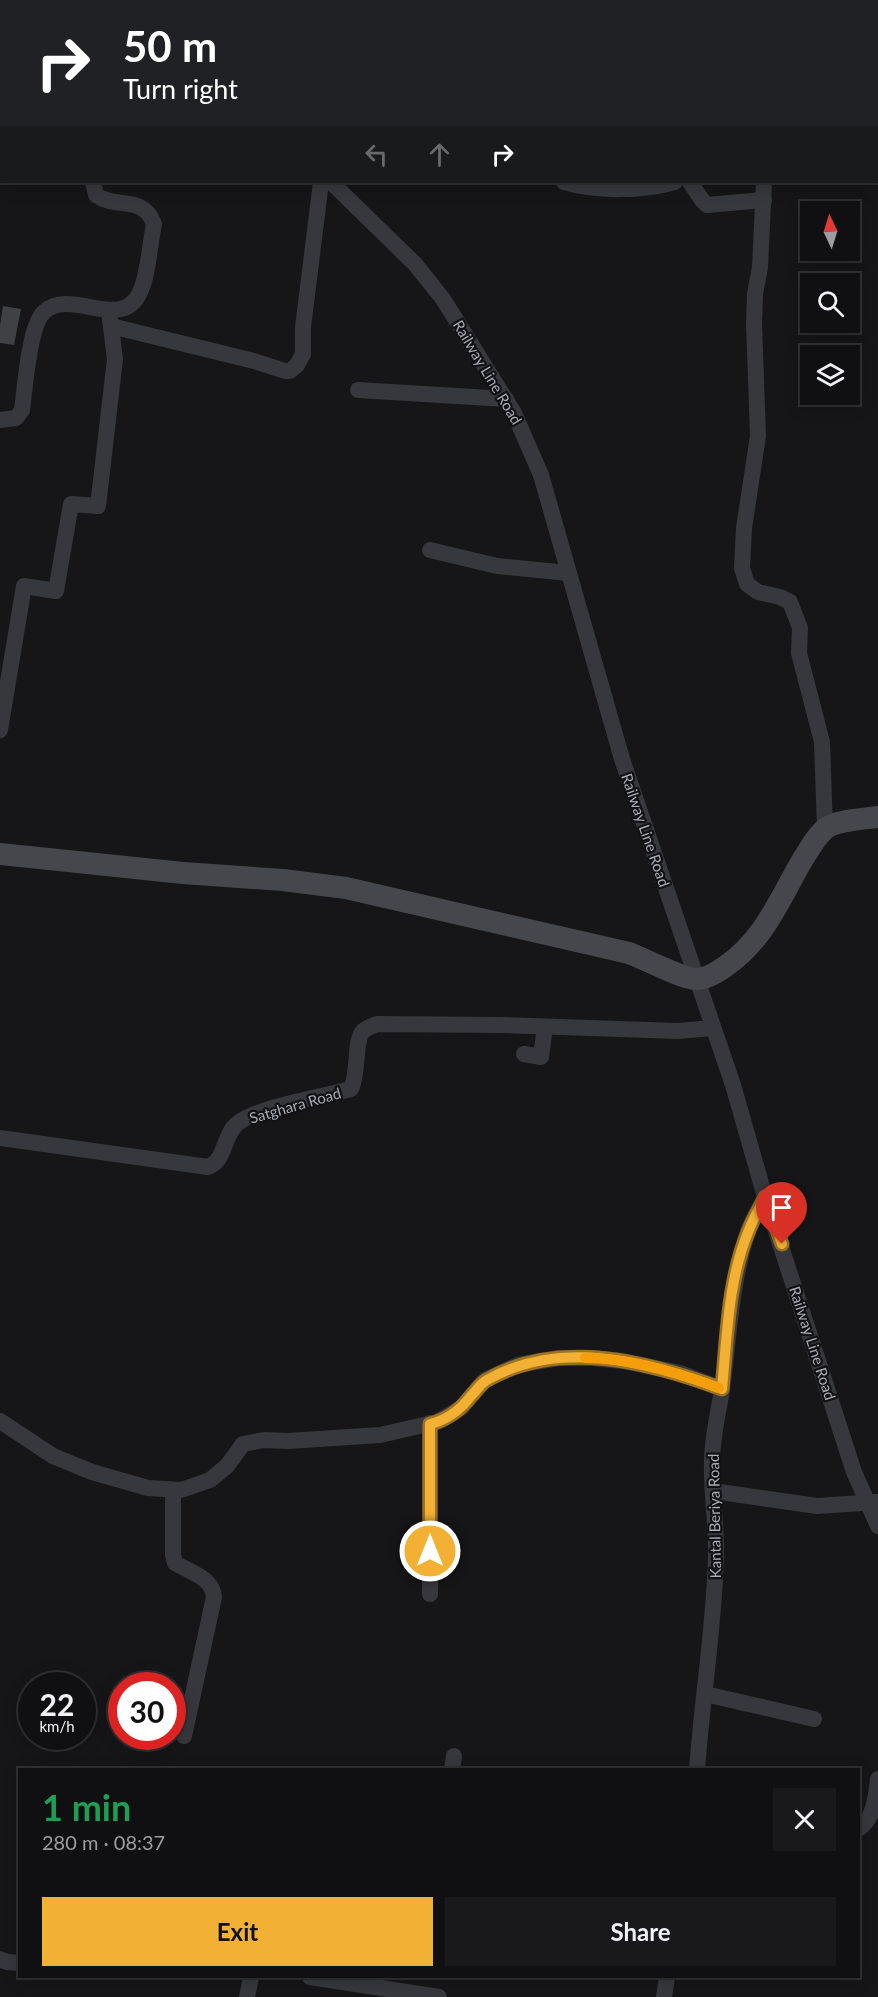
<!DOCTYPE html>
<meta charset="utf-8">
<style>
body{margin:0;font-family:Lato,sans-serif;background:#19191b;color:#f1f3f6;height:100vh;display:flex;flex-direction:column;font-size:22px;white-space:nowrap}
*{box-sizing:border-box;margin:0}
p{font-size:20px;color:#9c9d9f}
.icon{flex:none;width:33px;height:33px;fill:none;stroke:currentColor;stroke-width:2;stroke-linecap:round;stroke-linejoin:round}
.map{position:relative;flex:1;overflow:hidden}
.drawer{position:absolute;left:18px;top:1768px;width:842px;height:210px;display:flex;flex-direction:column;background:#101012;border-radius:0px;box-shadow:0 3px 15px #0003,0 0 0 2px #303032}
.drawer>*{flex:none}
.guide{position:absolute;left:0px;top:0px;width:879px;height:183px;box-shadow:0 3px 15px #0003,0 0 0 2px #303032;background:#202124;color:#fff;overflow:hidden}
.needle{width:39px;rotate:356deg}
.buttons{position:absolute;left:800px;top:201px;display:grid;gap:12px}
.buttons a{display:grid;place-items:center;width:60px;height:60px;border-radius:0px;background:#101012;box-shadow:0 3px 15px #0003,0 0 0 2px #303032;font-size:30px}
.speed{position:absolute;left:18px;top:1672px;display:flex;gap:12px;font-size:30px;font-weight:700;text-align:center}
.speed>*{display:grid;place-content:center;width:78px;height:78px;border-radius:50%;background:#101012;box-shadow:0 3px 15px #0003,0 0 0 2px #303032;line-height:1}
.speed small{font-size:15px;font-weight:400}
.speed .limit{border:9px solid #d22;background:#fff;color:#111}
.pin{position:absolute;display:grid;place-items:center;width:51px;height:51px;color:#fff;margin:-62px -26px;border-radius:50% 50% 50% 0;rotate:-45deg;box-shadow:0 0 6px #0007}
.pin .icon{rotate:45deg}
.me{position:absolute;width:66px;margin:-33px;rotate:0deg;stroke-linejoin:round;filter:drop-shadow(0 0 4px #0008)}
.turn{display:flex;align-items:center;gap:21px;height:126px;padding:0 24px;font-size:27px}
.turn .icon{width:78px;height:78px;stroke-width:2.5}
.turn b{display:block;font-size:42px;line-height:51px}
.lanes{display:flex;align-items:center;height:57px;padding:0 24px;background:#0003;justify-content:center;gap:30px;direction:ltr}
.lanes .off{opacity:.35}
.round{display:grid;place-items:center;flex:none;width:63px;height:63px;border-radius:0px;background:#19191b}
.head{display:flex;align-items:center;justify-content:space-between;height:102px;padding:0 24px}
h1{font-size:36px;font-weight:700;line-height:45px;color:#1e9e55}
.cta{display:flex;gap:12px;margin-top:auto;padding:12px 24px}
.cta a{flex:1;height:69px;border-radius:0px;background:#f2b134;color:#111;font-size:24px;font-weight:700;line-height:69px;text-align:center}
.cta a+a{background:#19191b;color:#f1f3f6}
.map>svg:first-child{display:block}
.building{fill:#404145}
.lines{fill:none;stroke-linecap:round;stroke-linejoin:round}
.lane{stroke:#37383d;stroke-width:8}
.street{stroke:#37383d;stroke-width:16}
.secondary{stroke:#45474d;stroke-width:22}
.route-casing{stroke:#9d7322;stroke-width:15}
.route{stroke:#f2b134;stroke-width:10}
.slow{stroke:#f59e0b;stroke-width:10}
.labels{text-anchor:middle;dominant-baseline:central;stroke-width:4.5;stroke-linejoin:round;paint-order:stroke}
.street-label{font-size:15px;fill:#a8adb8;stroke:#111113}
</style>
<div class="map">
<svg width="878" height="1997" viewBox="0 0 878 1997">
<rect width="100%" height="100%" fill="#161618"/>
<path class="building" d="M3 306 21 309 14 345 0 343V325Z"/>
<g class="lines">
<path class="lane" d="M50 0 51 2"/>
<g class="street">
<path d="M232 2 233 0"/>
<path d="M374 2 375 0"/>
<path d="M773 2V0"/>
<path d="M331 182 415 264 443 299 514 413 541 475 622 759 733 1085 765 1197 854 1472 878 1526"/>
<path d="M564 182C595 192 644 191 675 182"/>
<path d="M690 182 702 200 707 205 764 200"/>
<path d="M764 182 760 267 755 294 754 323 758 436 744 528 742 568 747 584 758 592 780 597 790 602 800 628 799 653 822 742 825 829"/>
<path d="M111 326 254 361 285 371H290L297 365 303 354V327L321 182"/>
<path d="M358 390 506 399"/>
<path d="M0 420 16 418 22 410C25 389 29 325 44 312 71 287 122 333 140 292 148 276 150 243 154 224 143 194 117 210 96 195L93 182"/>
<path d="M430 550 497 566 568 573"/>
<path d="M0 730 24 586 56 591 71 504 98 506 115 359 109 311"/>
<path d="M524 1054 541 1057 545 1027"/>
<path d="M0 1138 208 1167C226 1161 223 1134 238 1123 258 1107 325 1096 351 1089 359 1073 354 1041 363 1031 367 1028 372 1026 377 1024L503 1025 678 1031 713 1028"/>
<path d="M0 1421 53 1456 92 1472 148 1488 181 1490 210 1480 227 1466 243 1444 264 1440 288 1441 380 1435 437 1422 461 1408 485 1380 518 1365 558 1358H592L623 1361 680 1373 722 1389"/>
<path d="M430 1423V1594"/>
<path d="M173 1490V1555L175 1563C190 1572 213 1578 214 1597L184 1736"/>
<path d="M713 1491 817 1506 877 1502"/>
<path d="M705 1694 814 1719"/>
<path d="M452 1770 454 1756"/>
<path d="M697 1770C702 1699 714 1629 716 1557 717 1526 711 1494 712 1462 712 1438 718 1414 722 1390 729 1337 731 1285 747 1234 751 1221 759 1209 765 1197"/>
<path d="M858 1829C874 1820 876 1796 878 1779"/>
<path d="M0 1959 7 1962 20 1963"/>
<path d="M310 1977 439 1997"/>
<path d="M247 1997 251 1977"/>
<path d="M664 1997 667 1977"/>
</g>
<path class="secondary" d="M0 854 183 873 283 880 346 888 629 953C642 958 685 980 697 979 706 979 719 971 726 966 765 939 780 898 803 859 809 850 816 836 825 829 836 820 864 819 878 817"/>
</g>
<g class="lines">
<defs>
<path id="route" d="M430 1551V1424C447 1420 461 1409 471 1396 476 1391 481 1383 487 1380 560 1338 649 1362 722 1389 727 1337 728 1279 749 1230 753 1219 760 1208 765 1197L782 1244"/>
</defs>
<use href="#route" class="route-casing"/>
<use href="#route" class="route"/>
<path class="slow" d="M585 1358C631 1358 677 1372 719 1388"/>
</g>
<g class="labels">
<g class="street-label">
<text transform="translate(488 372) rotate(59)">Railway Line Road</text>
<text transform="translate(646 830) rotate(71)">Railway Line Road</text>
<text transform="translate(295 1105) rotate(-16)">Satghara Road</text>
<text transform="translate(813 1343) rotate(72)">Railway Line Road</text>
<text transform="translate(714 1516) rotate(-91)">Kantal Beriya Road</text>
</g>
</g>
</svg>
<div class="buttons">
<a><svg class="needle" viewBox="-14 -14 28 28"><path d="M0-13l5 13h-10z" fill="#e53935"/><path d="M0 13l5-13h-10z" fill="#9c9d9f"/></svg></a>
<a><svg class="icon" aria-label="search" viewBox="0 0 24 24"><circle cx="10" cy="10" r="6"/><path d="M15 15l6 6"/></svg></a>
<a><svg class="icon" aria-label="layers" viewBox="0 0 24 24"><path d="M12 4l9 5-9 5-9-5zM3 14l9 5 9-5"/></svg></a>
</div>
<div class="speed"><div>22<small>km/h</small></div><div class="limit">30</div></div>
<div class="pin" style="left:782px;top:1244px;background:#d93025"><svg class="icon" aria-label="arrive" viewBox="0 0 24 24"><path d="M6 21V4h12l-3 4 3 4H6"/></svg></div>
<svg class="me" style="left:430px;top:1551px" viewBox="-20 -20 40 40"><circle r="17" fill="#f2b134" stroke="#fff" stroke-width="3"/><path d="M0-11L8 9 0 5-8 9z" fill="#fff"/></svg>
<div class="guide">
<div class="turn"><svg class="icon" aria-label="right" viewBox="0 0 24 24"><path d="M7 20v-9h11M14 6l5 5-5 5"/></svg><div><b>50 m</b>Turn right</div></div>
<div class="lanes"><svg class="icon off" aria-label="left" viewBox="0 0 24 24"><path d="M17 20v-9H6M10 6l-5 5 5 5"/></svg><svg class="icon off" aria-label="ahead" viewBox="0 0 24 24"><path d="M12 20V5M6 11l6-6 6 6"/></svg><svg class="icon" aria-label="right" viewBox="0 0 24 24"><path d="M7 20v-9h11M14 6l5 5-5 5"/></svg></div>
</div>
<section class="drawer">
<div class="head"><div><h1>1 min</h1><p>280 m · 08:37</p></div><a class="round"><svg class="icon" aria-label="close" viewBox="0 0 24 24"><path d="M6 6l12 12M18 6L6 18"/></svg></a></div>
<div class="cta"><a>Exit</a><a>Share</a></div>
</section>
</div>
